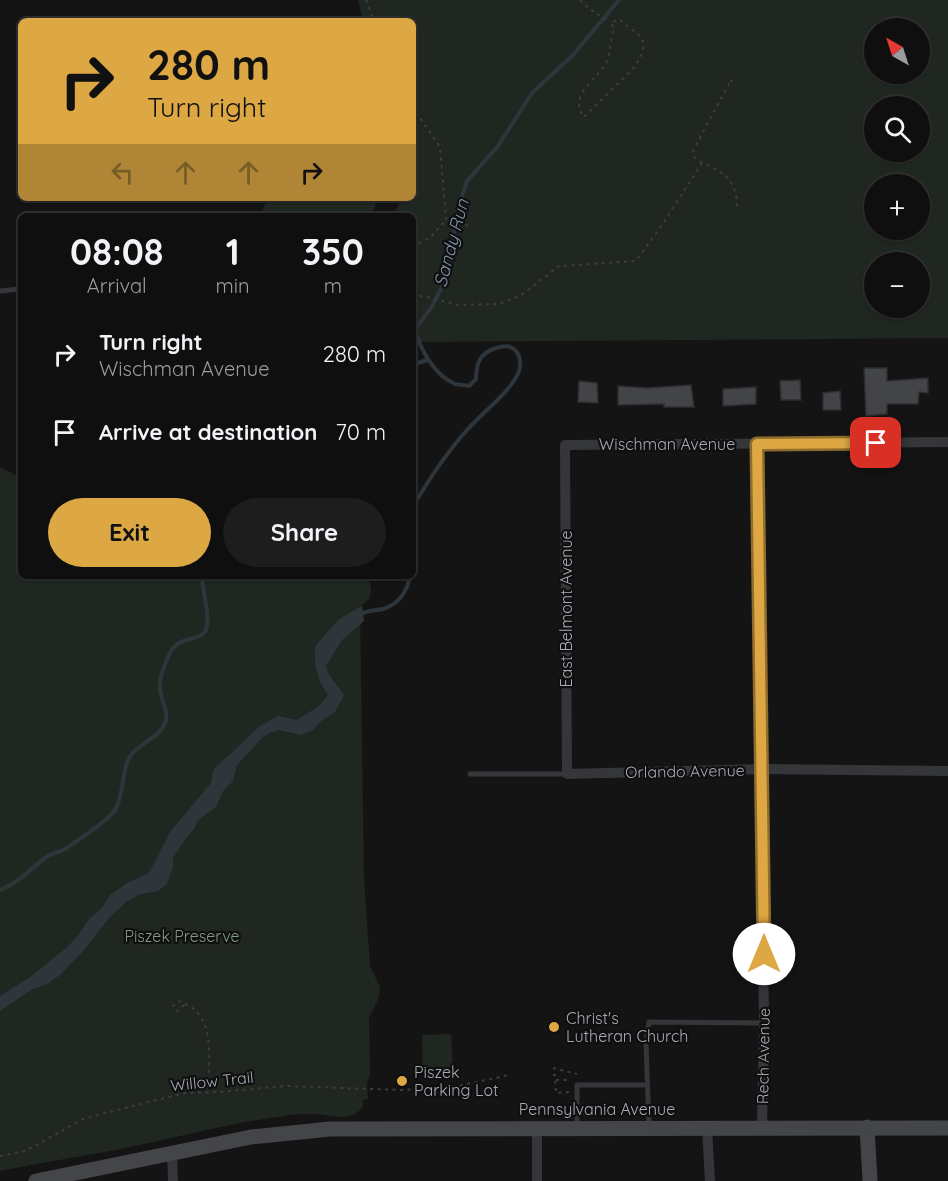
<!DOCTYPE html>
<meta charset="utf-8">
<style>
body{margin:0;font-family:Quicksand,sans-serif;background:#1d1d1e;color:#f1f3f6;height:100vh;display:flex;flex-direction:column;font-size:22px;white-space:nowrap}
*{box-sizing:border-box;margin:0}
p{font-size:20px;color:#9b9c9f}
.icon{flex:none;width:33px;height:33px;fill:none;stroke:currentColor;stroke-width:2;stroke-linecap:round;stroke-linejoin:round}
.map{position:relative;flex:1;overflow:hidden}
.side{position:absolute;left:18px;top:213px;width:398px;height:366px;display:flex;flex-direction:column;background:#0f0f10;border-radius:9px;box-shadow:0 2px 4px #0004,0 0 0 2px #2f2f30}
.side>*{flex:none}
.guide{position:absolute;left:18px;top:18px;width:398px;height:183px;border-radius:9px;box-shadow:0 2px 4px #0004,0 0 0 2px #2f2f30;background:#dda844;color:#111;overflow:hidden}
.needle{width:39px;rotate:321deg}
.controls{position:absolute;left:864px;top:18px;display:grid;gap:12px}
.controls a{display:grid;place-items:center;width:66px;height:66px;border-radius:50%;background:#0f0f10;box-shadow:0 2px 4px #0004,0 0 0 2px #2f2f30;font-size:30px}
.pin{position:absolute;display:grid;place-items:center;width:51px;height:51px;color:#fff;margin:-26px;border-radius:12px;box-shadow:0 3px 9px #0006}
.me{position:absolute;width:66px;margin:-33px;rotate:0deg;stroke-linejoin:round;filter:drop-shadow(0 0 4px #0008)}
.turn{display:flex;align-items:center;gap:21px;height:126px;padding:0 30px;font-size:27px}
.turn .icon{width:78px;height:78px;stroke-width:2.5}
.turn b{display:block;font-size:42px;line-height:51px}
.lanes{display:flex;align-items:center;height:57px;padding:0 30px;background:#0003;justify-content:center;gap:30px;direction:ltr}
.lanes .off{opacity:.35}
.eta{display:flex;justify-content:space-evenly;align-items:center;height:102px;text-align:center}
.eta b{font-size:36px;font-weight:700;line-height:42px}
.cta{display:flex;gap:12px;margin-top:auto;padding:12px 30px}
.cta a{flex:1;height:69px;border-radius:36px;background:#dda844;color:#111;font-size:24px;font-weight:700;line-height:69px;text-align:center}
.cta a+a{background:#1d1d1e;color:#f1f3f6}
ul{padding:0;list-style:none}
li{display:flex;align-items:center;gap:18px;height:78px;padding:0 30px}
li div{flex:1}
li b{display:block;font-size:22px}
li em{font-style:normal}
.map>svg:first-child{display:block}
.green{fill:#202721;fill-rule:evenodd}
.water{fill:#2e363c}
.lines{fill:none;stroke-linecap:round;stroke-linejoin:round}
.stream{stroke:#2e363c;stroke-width:4}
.building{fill:#434448;stroke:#2e2e31;stroke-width:1.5}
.path{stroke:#3b3d40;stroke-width:2;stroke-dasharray:3 4.5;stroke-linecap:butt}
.lane{stroke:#35363a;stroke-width:5}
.street{stroke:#35363a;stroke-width:10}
.secondary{stroke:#434549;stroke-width:15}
.route-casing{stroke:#906d2c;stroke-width:15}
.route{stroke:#dda844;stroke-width:10}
.poi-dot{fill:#dda844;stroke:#0f0f10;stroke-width:2}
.labels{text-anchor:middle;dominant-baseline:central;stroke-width:4.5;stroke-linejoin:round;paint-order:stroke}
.street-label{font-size:16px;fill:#a7abb4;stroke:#0f0f10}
.park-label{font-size:16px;fill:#809d81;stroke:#0f0f10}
.poi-label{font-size:16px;fill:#a7abb4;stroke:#0f0f10;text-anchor:start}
.water-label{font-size:18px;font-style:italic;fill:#8198ab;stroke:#0f0f10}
</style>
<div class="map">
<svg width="948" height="1181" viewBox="0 0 948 1181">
<rect width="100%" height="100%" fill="#141415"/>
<g class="green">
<path d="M358 0H948V338L413 342 412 216H394L401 198H412V21H363ZM874 28H920V74H874ZM874 106H920V152H874ZM874 184H920V230H874ZM874 262H920V308H874Z"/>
<path d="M267 198H377L375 207 370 216H261Z"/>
<path d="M0 467 21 478V576L368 577C373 590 373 599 360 607L364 880 370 966 380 987 379 997 369 1018 370 1075 367 1083 368 1099 363 1100V1107C350 1123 333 1115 316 1114 306 1114 294 1114 284 1116 232 1123 182 1136 131 1147 87 1156 43 1162 0 1171Z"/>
<path d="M451 1034 453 1074 423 1075 422 1035Z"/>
</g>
<path class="water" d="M362 606 364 621 342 640 326 666 328 673 344 695 335 712 322 720 313 730 301 735 279 730 269 733 261 739 237 765 233 781 223 791 216 807 197 821 195 828 186 838 173 858V868L166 885 158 891 138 895 126 902 109 918 85 949 60 975 47 984 31 990 0 1011V996L29 978 65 949 77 937 89 919 102 908 110 895 129 882 149 873 170 832 211 783 213 770 260 726 278 716 297 720C308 713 324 705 328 694 318 683 312 660 316 645L339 619Z"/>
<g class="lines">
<g class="stream">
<path d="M412 365 427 360"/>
<path d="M412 508C429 479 446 453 468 429 484 411 507 395 518 374 522 365 521 351 510 347 506 345 500 347 496 348 480 353 476 363 476 379L469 386C465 385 459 385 455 384 434 375 420 349 415 329L431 308 443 285 452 250 456 215 467 181 498 146 532 93 573 55 619 0"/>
<path d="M359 615C367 610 374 611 383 609 399 604 407 592 410 576"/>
<path d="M0 890C21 882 30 868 48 856 53 853 60 852 65 849 74 843 111 818 115 810 125 793 121 772 129 758 137 743 158 740 165 723 170 712 160 700 160 688 159 679 164 666 168 657 177 633 200 643 206 630 211 617 202 591 202 576"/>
</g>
</g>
<g class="building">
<path d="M864 368H887V381L928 378V393L919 392 918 404H887V414L866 416Z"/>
<path d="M800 380 801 400H781L780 381Z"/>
<path d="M579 381 597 383 598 403 578 402Z"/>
<path d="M691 385 694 407H664V404L618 405V386L647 388Z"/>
<path d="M756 387V404L723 406V389Z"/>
<path d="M840 391 841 410H823V393Z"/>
</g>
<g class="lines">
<g class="path">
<path d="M366 0 374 21"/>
<path d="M580 0 589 9 611 22"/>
<path d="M620 20 640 36 644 43 642 54 635 67 584 117C567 95 599 78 607 61 611 50 610 39 614 29L611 22Z"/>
<path d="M412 106 440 147 446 219 450 223 471 226"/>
<path d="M702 163 694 157 693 151 731 80H732L731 82"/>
<path d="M412 247 431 237 441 225 447 221"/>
<path d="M412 297 423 296 458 305 499 304 520 296 559 266 636 261 662 225 702 163C726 173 737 181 737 209"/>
<path d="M184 1005 178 1011 173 1006 179 1001C184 1004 191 1006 195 1010 215 1029 208 1067 208 1092"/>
<path d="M553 1068 577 1074"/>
<path d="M553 1075H555L556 1093 569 1092"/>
<path d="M556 1080H571"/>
<path d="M0 1156 25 1151 85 1118 185 1093 219 1092 286 1086 401 1090 453 1087 509 1075"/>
</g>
<g class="lane">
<path d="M0 291 19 289"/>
<path d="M470 774H567"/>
<path d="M649 1125 646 1044 649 1022 764 1023"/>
<path d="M577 1128V1085H647"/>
</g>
<g class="street">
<path d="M948 442 565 445 567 774 762 769 948 771"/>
<path d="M757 444 764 1023 762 1127"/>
<path d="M537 1127V1181"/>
<path d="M707 1127 710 1181"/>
<path d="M172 1152 173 1181"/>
</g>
<g class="secondary">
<path d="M867 1127 870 1181"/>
<path d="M36 1181 251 1137 330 1129 948 1128"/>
</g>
</g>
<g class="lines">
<defs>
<path id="route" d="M764 954 757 444 876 443"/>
</defs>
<use href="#route" class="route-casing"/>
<use href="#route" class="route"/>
</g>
<g class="poi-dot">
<circle cx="554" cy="1027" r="6"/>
<circle cx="402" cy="1081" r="6"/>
</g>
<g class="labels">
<g class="street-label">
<text x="667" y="444">Wischman Avenue</text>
<text transform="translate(566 609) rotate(-90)">East Belmont Avenue</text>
<text transform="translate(685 771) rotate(-1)">Orlando Avenue</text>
<text transform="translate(763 1056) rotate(-89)">Rech Avenue</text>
<text transform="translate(212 1081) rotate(-6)">Willow Trail</text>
<text x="597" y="1109">Pennsylvania Avenue</text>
</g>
<g class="park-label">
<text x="182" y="936">Piszek Preserve</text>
</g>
<g class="poi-label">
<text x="566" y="1018">Christ's<tspan x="566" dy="18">Lutheran Church</tspan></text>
<text x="414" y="1072">Piszek<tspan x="414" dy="18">Parking Lot</tspan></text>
</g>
<g class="water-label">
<text transform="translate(451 243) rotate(-75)">Sandy Run</text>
</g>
</g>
</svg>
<div class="controls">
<a><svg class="needle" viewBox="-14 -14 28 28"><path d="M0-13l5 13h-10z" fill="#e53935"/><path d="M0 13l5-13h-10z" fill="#9b9c9f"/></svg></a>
<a><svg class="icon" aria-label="search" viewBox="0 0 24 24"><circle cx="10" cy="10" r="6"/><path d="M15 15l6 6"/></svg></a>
<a>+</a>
<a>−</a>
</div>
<div class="pin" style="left:876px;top:443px;background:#d93025"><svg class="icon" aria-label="arrive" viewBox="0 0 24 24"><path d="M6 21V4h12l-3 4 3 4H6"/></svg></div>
<svg class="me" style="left:764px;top:954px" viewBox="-20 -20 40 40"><circle r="19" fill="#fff"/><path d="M0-13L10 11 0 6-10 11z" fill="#dda844"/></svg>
<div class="guide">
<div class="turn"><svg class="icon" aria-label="right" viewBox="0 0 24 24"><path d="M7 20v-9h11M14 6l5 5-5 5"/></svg><div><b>280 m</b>Turn right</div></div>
<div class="lanes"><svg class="icon off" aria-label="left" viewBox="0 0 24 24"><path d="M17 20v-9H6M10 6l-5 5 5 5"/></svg><svg class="icon off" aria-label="ahead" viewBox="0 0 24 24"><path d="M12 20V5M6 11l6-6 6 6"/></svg><svg class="icon off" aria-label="ahead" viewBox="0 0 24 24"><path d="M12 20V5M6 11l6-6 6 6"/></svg><svg class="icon" aria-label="right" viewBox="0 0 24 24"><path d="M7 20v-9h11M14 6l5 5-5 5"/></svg></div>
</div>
<section class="side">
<div class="eta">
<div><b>08:08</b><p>Arrival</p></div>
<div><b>1</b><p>min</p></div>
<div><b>350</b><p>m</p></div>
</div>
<ul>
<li><svg class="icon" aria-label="right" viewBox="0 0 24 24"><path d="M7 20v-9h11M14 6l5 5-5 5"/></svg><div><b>Turn right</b><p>Wischman Avenue</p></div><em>280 m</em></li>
<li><svg class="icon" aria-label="arrive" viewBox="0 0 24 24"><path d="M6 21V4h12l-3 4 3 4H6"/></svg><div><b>Arrive at destination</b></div><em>70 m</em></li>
</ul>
<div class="cta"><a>Exit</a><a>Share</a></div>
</section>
</div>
